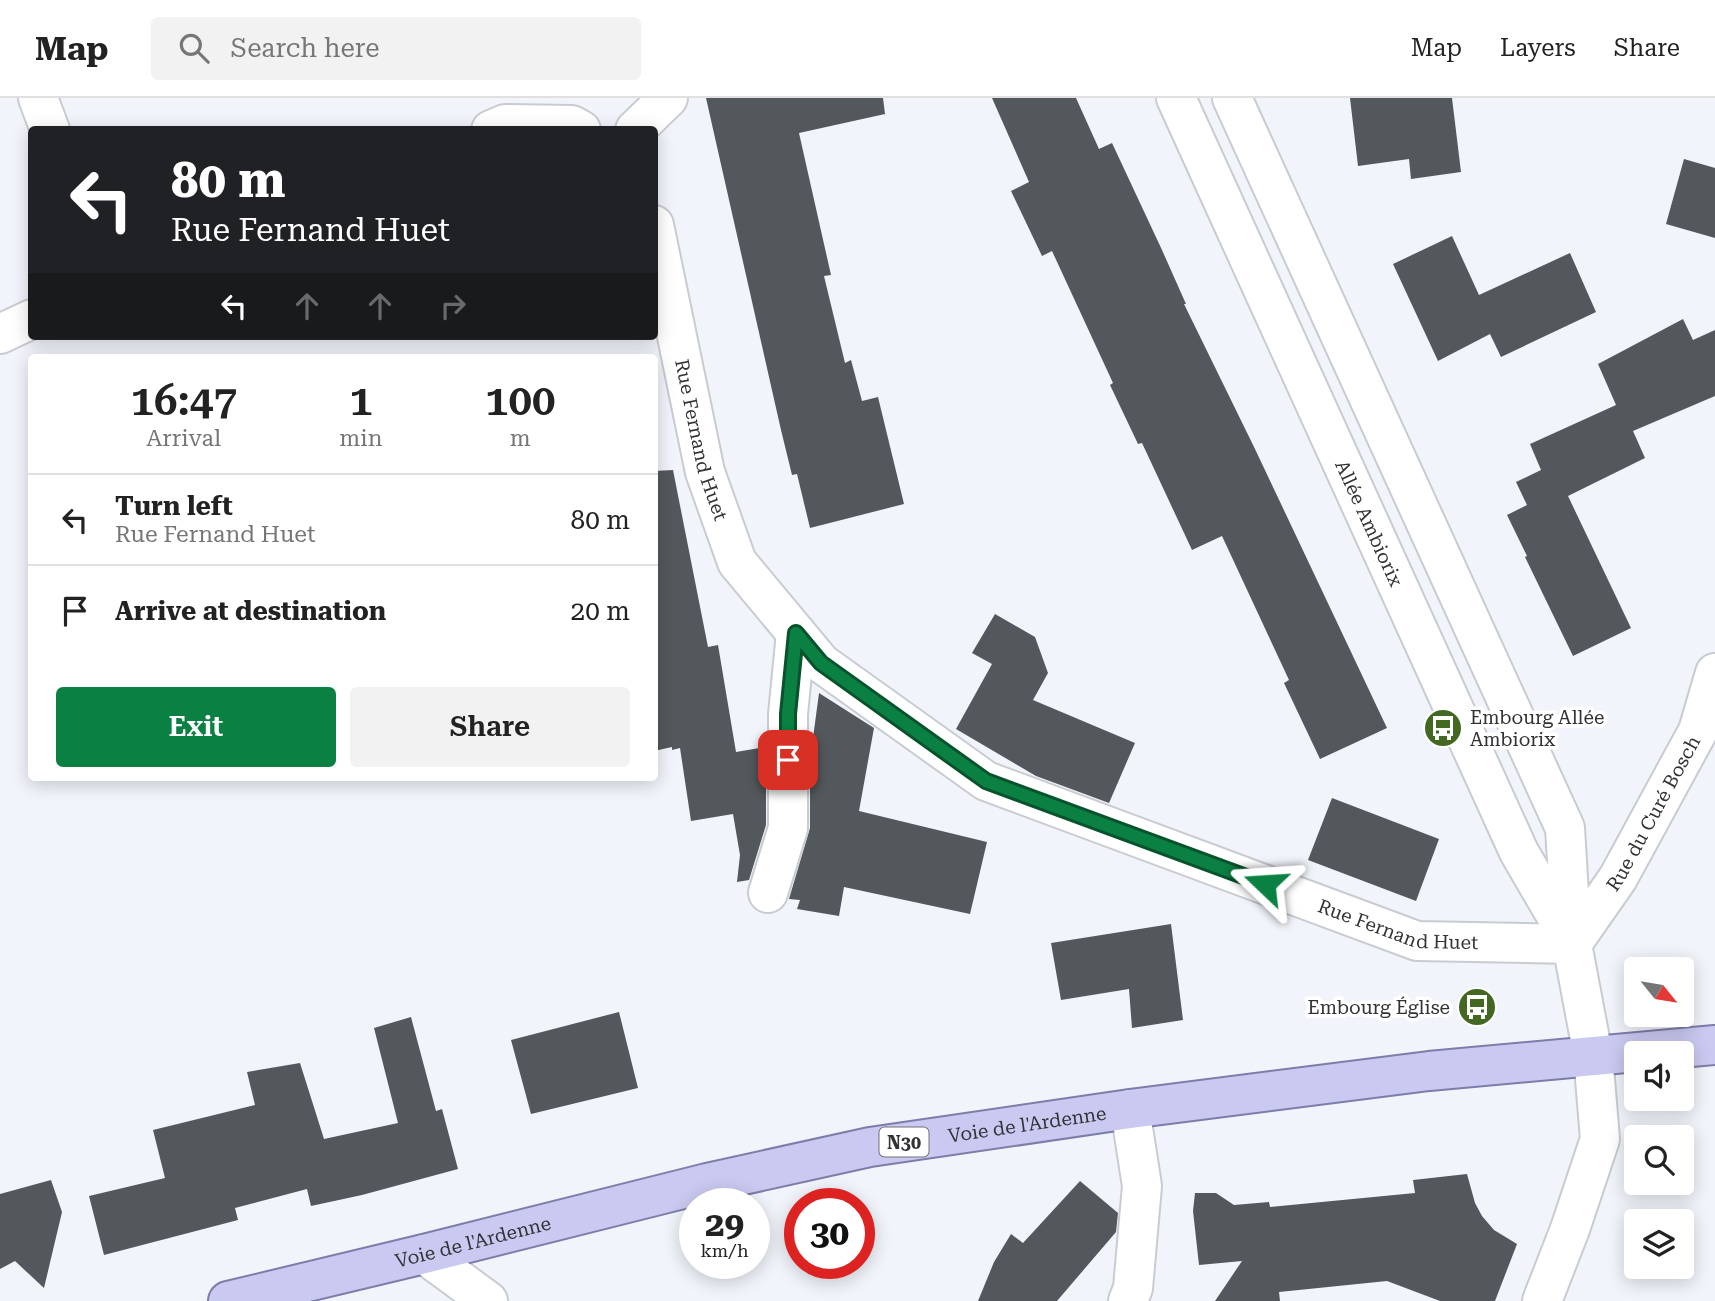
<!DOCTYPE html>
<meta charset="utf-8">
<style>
body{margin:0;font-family:"Roboto Serif",serif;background:#f2f2f2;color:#222;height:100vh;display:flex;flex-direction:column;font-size:26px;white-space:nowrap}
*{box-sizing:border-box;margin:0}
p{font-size:23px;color:#767676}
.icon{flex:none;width:38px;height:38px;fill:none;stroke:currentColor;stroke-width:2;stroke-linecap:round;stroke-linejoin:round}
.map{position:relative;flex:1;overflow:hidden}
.sheet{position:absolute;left:28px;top:256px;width:630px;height:427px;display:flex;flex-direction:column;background:#fff;border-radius:7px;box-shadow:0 4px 18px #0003}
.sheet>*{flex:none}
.banner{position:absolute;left:28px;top:28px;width:630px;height:214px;border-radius:7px;box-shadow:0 4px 18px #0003;background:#202124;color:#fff;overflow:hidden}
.needle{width:46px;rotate:120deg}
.controls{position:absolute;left:1624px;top:859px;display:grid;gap:14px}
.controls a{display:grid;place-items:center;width:70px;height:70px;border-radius:7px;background:#fff;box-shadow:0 4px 18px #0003;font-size:35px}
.speed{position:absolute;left:679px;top:1090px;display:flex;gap:14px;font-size:35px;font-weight:700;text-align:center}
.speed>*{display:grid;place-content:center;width:91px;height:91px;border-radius:50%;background:#fff;box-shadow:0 4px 18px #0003;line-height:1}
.speed small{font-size:18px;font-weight:400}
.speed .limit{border:10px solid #d22;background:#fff;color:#111}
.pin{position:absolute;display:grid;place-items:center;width:60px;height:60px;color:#fff;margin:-30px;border-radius:14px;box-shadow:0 4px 10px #0006}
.me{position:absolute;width:77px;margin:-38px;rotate:290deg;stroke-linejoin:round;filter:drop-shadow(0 0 5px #0008)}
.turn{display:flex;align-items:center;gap:24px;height:147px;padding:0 28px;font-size:32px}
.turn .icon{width:91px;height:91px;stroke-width:2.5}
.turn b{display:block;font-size:49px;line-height:60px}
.lanes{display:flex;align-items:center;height:66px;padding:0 28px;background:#0003;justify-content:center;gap:35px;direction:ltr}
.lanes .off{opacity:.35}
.eta{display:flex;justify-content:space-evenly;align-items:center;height:119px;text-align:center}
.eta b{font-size:42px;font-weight:600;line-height:49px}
.primary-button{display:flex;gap:14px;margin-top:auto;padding:14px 28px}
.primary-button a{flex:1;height:80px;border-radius:7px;background:#0b8043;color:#fff;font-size:28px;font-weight:600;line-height:80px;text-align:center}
.primary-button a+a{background:#f2f2f2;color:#222}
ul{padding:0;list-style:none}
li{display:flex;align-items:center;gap:21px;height:91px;padding:0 28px;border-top:2px solid #e0e0e0}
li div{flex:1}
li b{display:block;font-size:26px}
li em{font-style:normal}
header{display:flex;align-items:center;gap:42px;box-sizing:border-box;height:98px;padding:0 35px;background:#fff;border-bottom:2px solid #e0e0e0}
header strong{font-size:33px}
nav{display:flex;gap:38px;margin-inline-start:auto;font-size:24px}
.search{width:490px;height:63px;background:#f2f2f2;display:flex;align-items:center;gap:18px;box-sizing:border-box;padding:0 24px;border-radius:7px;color:#767676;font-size:26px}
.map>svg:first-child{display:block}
.building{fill:#53585c}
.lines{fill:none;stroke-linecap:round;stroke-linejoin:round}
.minor-casing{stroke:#c8ccd2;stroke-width:42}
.major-casing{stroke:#7d7da9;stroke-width:42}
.minor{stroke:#fff;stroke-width:38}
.major{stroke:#cac9f1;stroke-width:38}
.route-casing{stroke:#07532c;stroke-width:18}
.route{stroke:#0b8043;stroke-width:12}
.labels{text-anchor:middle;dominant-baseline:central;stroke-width:7;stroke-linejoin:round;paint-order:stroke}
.shield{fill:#fff;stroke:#707072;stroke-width:2}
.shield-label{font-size:18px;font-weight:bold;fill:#323336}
.street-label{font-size:19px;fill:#323336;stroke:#fff}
.poi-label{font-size:19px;fill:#323336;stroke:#fff;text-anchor:start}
</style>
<header>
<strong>Map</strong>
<div class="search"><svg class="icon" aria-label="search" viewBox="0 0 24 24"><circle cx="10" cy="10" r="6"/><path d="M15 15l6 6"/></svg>Search here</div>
<nav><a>Map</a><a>Layers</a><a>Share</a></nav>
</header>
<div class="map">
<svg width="1715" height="1203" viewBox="0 0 1715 1203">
<rect width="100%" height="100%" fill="#f1f5fb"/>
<g class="building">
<path d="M706 0H883L885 16 799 35 831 177 824 178 845 265 851 262 862 303 878 299 904 406 810 430 797 376 792 377 781 332Z"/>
<path d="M992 0H1076L1099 51 1112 45 1162 152 1186 206H1184L1255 351 1387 630 1320 661 1284 585 1289 582 1222 438 1192 452 1142 345 1138 346 1110 287 1113 285 1052 153 1042 158 1011 93 1029 84Z"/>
<path d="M1350 0H1452L1461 74 1411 81 1409 61 1358 68Z"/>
<path d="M1684 61 1715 70V140L1666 126Z"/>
<path d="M1452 138 1479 197 1570 155 1596 214 1501 259 1490 236 1438 263 1393 166Z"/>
<path d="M1683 221 1693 242 1715 232V298L1633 333 1645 360 1568 398 1631 530 1573 558 1525 459 1527 458 1507 417 1527 407 1516 384 1541 372 1530 346 1616 307 1598 266Z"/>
<path d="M673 372 708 549 718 547 736 654 766 649V727L749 782 737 784 740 757 733 716 691 723 680 650 672 652V649L654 653V373Z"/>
<path d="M995 516 1035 539 1048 575 1033 602 1135 645 1109 705 1036 678 956 631 992 566 972 555Z"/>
<path d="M819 595 874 630 859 713 987 744 970 816 844 789 839 818 797 811 800 802 789 801 810 730V641L813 640Z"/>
<path d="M1332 700 1439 741 1416 803 1308 762Z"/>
<path d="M1171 826 1183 922 1132 930 1129 891 1061 902 1051 845Z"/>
<path d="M619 914 638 990 531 1016 511 942Z"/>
<path d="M411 919 436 1013 442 1011 458 1071 362 1097 311 1108 307 1091 235 1110 238 1122 104 1157 89 1098 165 1080 153 1032 255 1007 247 974 300 965 324 1041 398 1025 374 930Z"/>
<path d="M1467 1076 1475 1105 1482 1118 1494 1132 1517 1146 1495 1203H1440L1387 1183 1279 1194 1280 1203H1215L1242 1163 1199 1167 1193 1113 1195 1095H1216L1234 1107 1269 1104 1270 1109 1415 1095 1413 1082Z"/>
<path d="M51 1082 62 1114 44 1190 15 1163 0 1171V1096Z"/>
<path d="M1080 1083 1118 1115 1116 1134 1057 1203H978L994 1164 1011 1136 1023 1145Z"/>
</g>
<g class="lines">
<defs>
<g id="minor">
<path d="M38 0 50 32"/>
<path id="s1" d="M1176 0 1519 754 1568 838"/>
<path d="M1232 0 1565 730 1572 846 1593 957 1600 1041 1570 1131 1542 1203"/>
<path d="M491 32 505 26 572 27 581 32"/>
<path d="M635 32 668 0"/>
<path id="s2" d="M654 127 705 374 737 464 821 565 986 683 1417 843 1572 846"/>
<path d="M0 236 32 221"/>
<path d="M768 795 788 730V616L796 535"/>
<path id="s3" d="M1572 846 1618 780 1698 633 1715 575"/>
<path d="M424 1156 488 1203"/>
<path d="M1128 1203 1133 1190 1142 1088 1130 1011"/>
</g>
<g id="major">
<path id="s4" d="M228 1203 424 1156 707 1085 870 1049 1130 1011 1429 973 1715 947"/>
</g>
</defs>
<use href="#minor" class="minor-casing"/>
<use href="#major" class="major-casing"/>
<use href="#minor" class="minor"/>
<use href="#major" class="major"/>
</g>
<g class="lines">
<defs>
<path id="route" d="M788 662V616L796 535 821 565 986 683 1265 786"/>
</defs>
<use href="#route" class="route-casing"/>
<use href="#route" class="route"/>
</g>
<defs>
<symbol id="bus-disc" viewBox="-11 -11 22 22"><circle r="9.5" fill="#436822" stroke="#fff"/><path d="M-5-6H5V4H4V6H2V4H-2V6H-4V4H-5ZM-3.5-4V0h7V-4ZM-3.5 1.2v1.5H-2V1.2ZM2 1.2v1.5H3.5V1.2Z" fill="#fff"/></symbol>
</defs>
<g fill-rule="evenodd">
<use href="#bus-disc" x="1421" y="608" width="44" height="44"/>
<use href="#bus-disc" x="1455" y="887" width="44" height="44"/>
</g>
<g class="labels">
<rect class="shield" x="879.5" y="1029.5" width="49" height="29" rx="5"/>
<g class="shield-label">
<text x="904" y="1044">N30</text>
</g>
<g class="street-label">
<text stroke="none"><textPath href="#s2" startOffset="220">Rue Fernand Huet</textPath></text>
<text stroke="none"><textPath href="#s1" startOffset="467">Allée Ambiorix</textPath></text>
<text stroke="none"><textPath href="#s3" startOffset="154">Rue du Curé Bosch</textPath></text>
<text stroke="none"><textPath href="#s2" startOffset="1120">Rue Fernand Huet</textPath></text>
<text stroke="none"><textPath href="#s4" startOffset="819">Voie de l'Ardenne</textPath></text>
<text stroke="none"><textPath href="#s4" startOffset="252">Voie de l'Ardenne</textPath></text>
</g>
<g class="poi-label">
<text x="1470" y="619">Embourg Allée<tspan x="1470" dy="22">Ambiorix</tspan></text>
<text x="1450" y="909" text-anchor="end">Embourg Église</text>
</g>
</g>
</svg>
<div class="controls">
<a><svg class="needle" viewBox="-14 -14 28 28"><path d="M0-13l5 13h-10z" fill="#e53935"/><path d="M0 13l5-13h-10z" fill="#767676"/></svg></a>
<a><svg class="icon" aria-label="sound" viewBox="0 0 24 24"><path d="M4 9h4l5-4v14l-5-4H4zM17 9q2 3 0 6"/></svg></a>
<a><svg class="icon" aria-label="search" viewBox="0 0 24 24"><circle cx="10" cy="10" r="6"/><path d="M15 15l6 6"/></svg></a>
<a><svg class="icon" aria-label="layers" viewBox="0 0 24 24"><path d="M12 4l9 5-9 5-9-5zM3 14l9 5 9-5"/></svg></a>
</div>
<div class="speed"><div>29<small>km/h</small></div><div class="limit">30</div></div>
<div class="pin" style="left:788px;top:662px;background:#d93025"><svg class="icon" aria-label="arrive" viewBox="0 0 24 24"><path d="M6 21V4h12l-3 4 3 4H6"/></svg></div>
<svg class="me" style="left:1265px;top:786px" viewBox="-20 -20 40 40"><path d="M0-17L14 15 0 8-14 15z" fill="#0b8043" stroke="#fff" stroke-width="4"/></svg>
<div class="banner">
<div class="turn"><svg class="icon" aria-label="left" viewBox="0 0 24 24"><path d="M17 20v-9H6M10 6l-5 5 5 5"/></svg><div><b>80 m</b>Rue Fernand Huet</div></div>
<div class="lanes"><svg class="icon" aria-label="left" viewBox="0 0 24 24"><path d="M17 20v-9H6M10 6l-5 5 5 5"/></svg><svg class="icon off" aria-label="ahead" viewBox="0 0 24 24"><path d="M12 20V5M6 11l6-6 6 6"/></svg><svg class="icon off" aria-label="ahead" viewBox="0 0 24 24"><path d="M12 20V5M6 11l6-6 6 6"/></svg><svg class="icon off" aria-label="right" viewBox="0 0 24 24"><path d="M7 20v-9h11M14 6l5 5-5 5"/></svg></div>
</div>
<section class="sheet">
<div class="eta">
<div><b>16:47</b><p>Arrival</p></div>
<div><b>1</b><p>min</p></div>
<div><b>100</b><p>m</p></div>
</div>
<ul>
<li><svg class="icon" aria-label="left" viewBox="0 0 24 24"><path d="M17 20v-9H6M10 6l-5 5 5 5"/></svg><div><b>Turn left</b><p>Rue Fernand Huet</p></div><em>80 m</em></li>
<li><svg class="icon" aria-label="arrive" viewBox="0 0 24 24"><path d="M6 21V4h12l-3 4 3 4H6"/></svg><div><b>Arrive at destination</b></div><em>20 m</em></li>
</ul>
<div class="primary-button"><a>Exit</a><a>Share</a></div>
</section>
</div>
